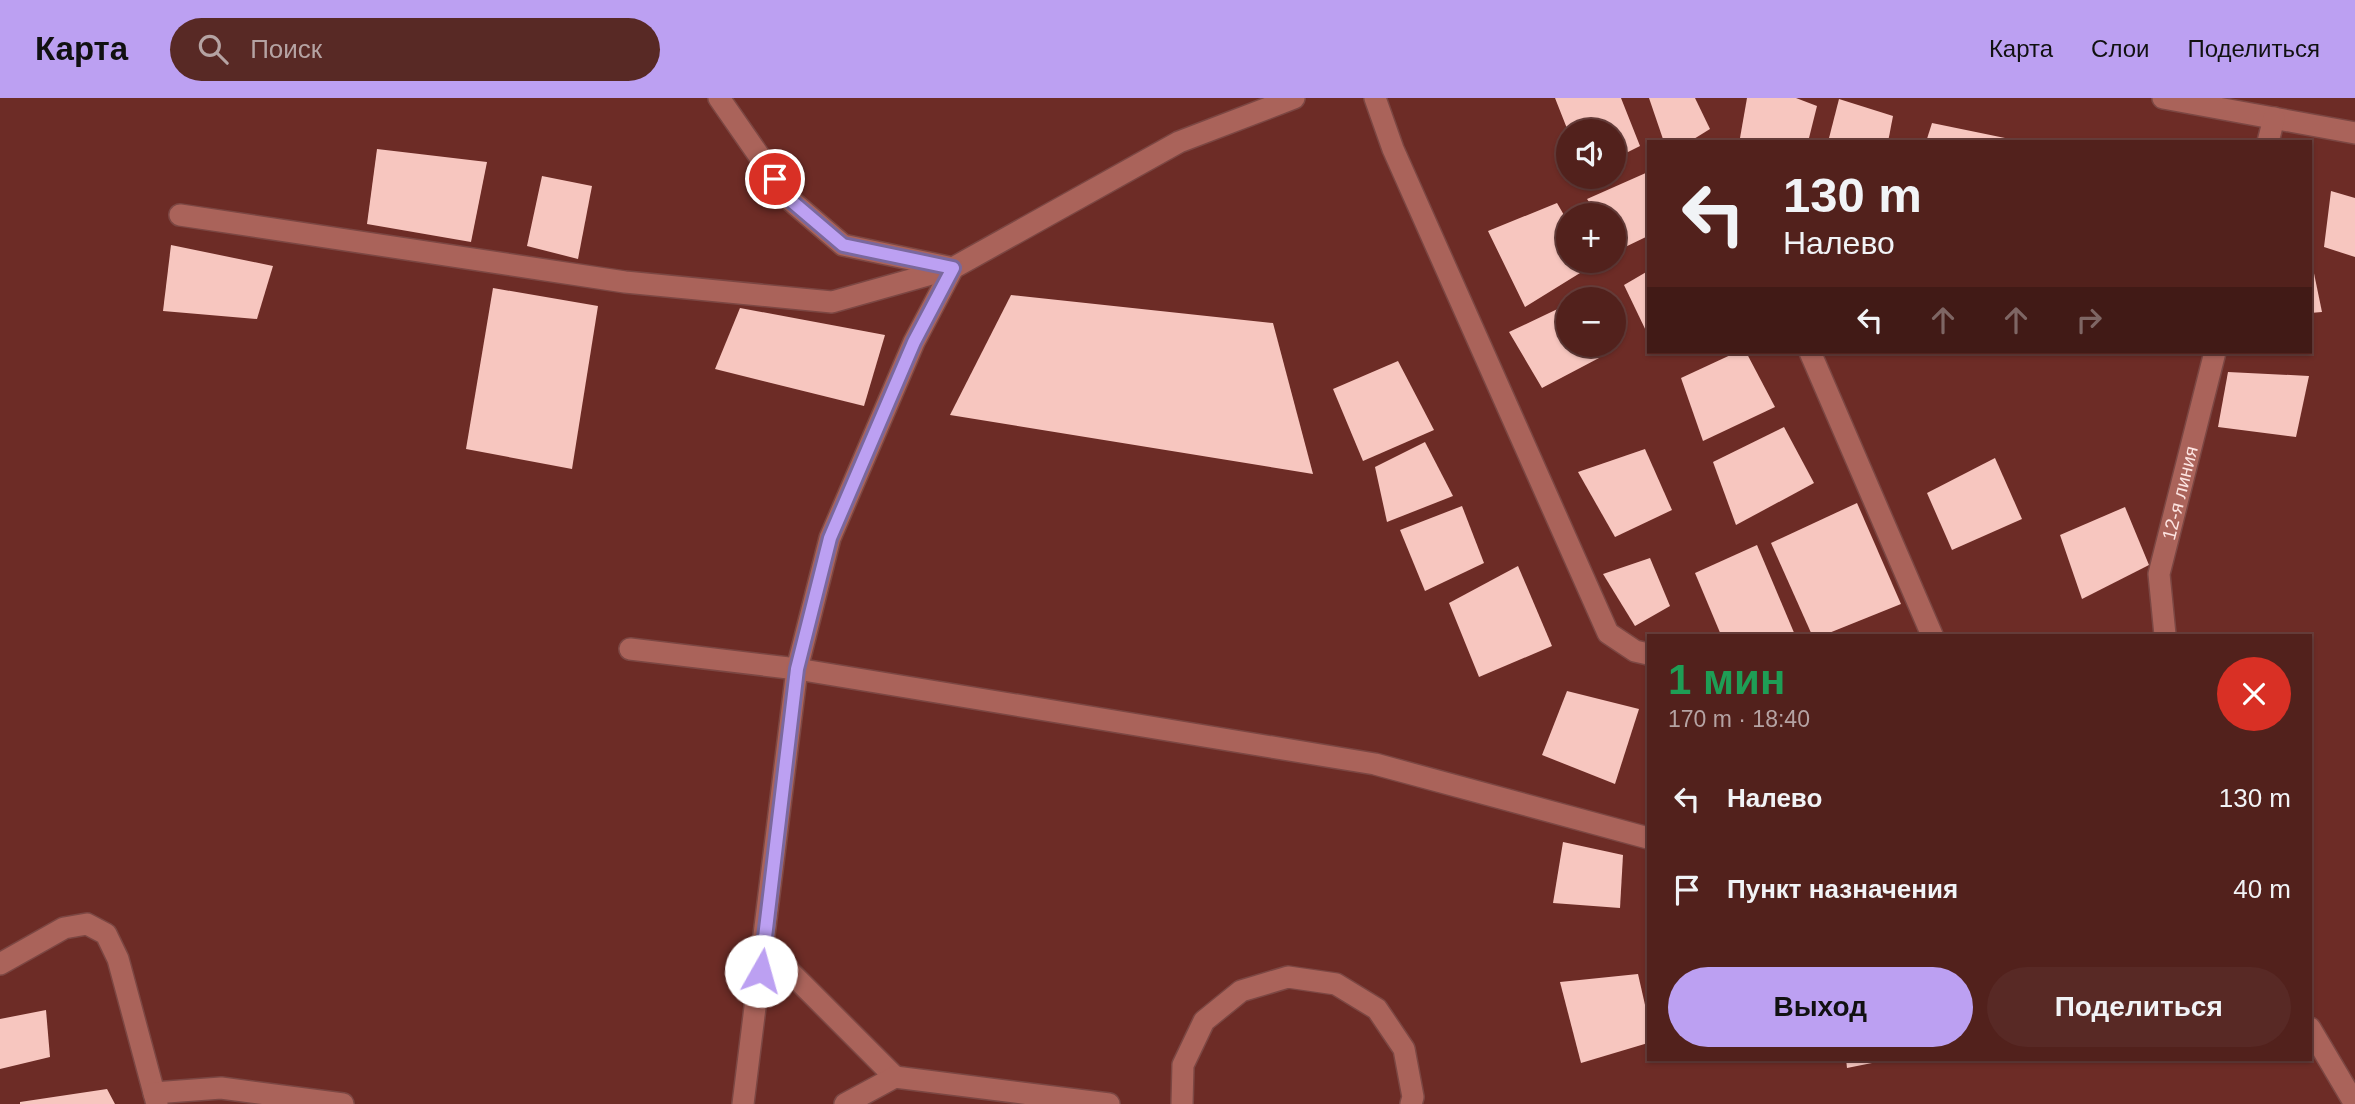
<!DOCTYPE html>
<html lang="ru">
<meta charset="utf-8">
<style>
body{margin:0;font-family:Arial,sans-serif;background:#582925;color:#f1f3f6;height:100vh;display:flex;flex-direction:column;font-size:26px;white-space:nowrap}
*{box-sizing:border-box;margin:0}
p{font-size:23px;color:#b5a3a3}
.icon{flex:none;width:38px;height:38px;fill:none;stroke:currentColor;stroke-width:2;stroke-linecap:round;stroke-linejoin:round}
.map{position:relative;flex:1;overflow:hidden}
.drawer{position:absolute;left:1647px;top:536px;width:665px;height:427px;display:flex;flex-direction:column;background:#52211c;border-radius:0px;box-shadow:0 2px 5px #0004,0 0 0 2px #683e3b}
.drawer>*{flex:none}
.guide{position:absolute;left:1647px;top:42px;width:665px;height:214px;border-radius:0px;box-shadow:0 2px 5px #0004,0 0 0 2px #683e3b;background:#52211c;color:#f1f3f6;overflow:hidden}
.buttons{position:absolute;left:1556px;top:21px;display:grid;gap:14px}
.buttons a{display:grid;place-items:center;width:70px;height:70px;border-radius:50%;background:#52211c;box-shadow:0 2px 5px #0004,0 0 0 2px #683e3b;font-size:35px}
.pin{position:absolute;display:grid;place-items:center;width:60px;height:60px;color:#fff;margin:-30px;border:4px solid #fff;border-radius:50%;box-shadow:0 2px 7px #0007}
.me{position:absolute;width:77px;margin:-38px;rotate:7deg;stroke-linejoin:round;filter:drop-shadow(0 0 5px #0008)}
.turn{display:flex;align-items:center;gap:24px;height:147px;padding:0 21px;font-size:32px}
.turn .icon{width:91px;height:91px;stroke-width:2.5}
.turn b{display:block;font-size:49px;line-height:60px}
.lanes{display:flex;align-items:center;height:66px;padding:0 21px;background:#0003;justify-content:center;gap:35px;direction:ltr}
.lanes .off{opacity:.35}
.round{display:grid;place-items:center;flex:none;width:74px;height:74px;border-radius:37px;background:#582925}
.summary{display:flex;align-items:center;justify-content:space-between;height:119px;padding:0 21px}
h1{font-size:42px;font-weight:800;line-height:52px;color:#1e9e55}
.action{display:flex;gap:14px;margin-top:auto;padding:14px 21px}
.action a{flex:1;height:80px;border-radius:42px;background:#bca0f2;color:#111;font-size:28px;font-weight:800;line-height:80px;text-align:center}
.action a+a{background:#582925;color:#f1f3f6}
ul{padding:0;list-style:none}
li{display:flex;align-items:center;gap:21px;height:91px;padding:0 21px}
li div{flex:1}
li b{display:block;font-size:26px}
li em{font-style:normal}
header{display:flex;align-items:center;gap:42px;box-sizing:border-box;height:98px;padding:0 35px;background:#bca0f2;color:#111}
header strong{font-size:33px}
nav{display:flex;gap:38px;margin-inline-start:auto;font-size:24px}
.search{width:490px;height:63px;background:#582925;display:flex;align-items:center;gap:18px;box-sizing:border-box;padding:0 24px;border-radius:38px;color:#b5a3a3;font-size:26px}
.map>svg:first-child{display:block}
.building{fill:#f7c6bf}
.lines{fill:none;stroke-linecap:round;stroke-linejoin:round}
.minor-casing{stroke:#7c4743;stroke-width:24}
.minor{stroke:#aa635a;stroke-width:21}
.route-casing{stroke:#7a689d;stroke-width:18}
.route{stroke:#bca0f2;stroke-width:12}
.labels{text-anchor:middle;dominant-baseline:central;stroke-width:7;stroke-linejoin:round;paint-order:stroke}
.street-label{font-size:19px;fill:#fde4e1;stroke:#61211c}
</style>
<header>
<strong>Карта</strong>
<div class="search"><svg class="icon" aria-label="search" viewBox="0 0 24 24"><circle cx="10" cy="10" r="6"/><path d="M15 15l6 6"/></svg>Поиск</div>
<nav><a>Карта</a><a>Слои</a><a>Поделиться</a></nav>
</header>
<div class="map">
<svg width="2355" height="1006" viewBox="0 0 2355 1006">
<rect width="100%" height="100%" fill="#6d2c26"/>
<g class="building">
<path d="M1555 0H1621L1640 48 1614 61V33H1568Z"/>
<path d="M1649 0H1695L1710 31 1689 44H1664Z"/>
<path d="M1747 0H1796L1817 8 1808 44H1748L1740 40Z"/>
<path d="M1839 1 1893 18 1888 44H1828Z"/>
<path d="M1932 25 2005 40V44H1926Z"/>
<path d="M377 51 487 64 471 144 367 126Z"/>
<path d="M1648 74V138L1621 151 1614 140V117H1598L1587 101Z"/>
<path d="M542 78 592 88 578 161 527 148Z"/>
<path d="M2331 93 2355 100V159L2324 149Z"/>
<path d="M1557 105 1568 124V163H1591L1593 167 1525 209 1488 133Z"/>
<path d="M171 147 273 168 257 221 163 213Z"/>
<path d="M2310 156 2322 214 2310 215Z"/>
<path d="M1648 173V237L1624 187Z"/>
<path d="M493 190 598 208 572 371 466 351Z"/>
<path d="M1011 197 1273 225 1313 376 950 317Z"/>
<path d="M1568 206V247H1592L1599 260 1542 290 1509 234Z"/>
<path d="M740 210 885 237 864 308 715 271Z"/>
<path d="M1737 254H1746L1775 309 1703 343 1681 280Z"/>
<path d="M1398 263 1434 332 1363 363 1333 291Z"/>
<path d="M2228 274 2309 278 2296 339 2218 329Z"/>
<path d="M1784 329 1814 385 1736 427 1713 364Z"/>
<path d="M1425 344 1453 398 1387 424 1375 369Z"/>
<path d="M1645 351 1672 412 1615 439 1578 374Z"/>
<path d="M1995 360 2022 421 1952 452 1927 395Z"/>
<path d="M1857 405 1901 506 1824 537H1812L1771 445Z"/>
<path d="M1462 408 1484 465 1425 493 1400 432Z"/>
<path d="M2125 409 2149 467 2082 501 2060 437Z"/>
<path d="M1757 447 1795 537H1721L1695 475Z"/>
<path d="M1650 460 1670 508 1635 528 1603 476Z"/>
<path d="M1518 468 1552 548 1479 579 1449 505Z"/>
<path d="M1567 593 1639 611 1615 686 1542 657Z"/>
<path d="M1563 744 1623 757 1620 810 1553 805Z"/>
<path d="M1638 876 1648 920V945L1581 965 1560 884Z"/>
<path d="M46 912 50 959 0 971V921Z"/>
<path d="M1846 961H1887V962L1847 970Z"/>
<path d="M107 991 115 1006H20V1004Z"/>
</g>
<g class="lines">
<defs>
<g id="minor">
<path d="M719 0 789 101 843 147 953 170 1179 44 1294 0"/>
<path d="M1375 0 1393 51 1608 535 1635 553 1648 556"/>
<path d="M2163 0 2355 35"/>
<path d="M2268 44 2274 20"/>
<path d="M180 117 625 184 832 204 953 170"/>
<path d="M1810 254 1932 537"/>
<path id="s1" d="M2165 537 2159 476 2215 254"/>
<path d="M630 551 797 571 1375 666 1648 740"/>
<path d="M764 848 895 979"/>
<path d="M0 866 64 830 87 826 106 836 118 861 157 1006"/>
<path d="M2310 930 2355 1006"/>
<path d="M154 995 221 990 343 1006"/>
<path d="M743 1006 797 571 830 440 914 244 953 170"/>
<path d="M845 1006 895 979 1109 1006"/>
<path d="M1182 1006 1183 967 1204 923 1241 893 1288 879 1336 886 1377 911 1404 951 1413 999 1411 1006"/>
</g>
</defs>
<use href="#minor" class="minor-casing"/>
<use href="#minor" class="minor"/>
</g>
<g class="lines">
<defs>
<path id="route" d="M761 873 797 571 830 440 914 244 953 170 843 147 789 101 775 81"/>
</defs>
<use href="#route" class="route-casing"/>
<use href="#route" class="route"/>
</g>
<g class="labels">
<g class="street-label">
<text stroke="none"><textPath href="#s1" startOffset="145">12-я линия</textPath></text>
</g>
</g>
</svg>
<div class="buttons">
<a><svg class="icon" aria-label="sound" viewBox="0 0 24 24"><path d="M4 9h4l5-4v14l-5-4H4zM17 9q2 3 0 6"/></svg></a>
<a>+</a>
<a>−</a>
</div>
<div class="pin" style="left:775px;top:81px;background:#d93025"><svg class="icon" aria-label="arrive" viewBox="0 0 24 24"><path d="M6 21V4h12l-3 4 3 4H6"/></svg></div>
<svg class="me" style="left:761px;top:873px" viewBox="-20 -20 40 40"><circle r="19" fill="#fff"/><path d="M0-13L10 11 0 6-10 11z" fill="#bca0f2"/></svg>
<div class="guide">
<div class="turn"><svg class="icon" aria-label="left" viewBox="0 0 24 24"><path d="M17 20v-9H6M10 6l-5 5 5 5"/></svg><div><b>130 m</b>Налево</div></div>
<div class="lanes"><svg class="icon" aria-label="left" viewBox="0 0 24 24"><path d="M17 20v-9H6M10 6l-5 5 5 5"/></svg><svg class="icon off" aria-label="ahead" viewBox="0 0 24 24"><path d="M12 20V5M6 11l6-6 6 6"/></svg><svg class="icon off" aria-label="ahead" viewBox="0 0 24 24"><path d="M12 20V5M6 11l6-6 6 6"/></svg><svg class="icon off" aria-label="right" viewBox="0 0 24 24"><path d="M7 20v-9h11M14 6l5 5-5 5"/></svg></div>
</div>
<section class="drawer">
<div class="summary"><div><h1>1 мин</h1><p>170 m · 18:40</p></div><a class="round" style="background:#d93025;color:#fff"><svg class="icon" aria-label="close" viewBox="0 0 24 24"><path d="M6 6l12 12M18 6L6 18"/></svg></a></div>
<ul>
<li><svg class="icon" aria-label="left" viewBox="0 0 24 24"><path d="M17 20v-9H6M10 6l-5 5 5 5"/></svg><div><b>Налево</b></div><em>130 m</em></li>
<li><svg class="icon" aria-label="arrive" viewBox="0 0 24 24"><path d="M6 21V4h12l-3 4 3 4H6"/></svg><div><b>Пункт назначения</b></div><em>40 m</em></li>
</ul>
<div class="action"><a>Выход</a><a>Поделиться</a></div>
</section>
</div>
